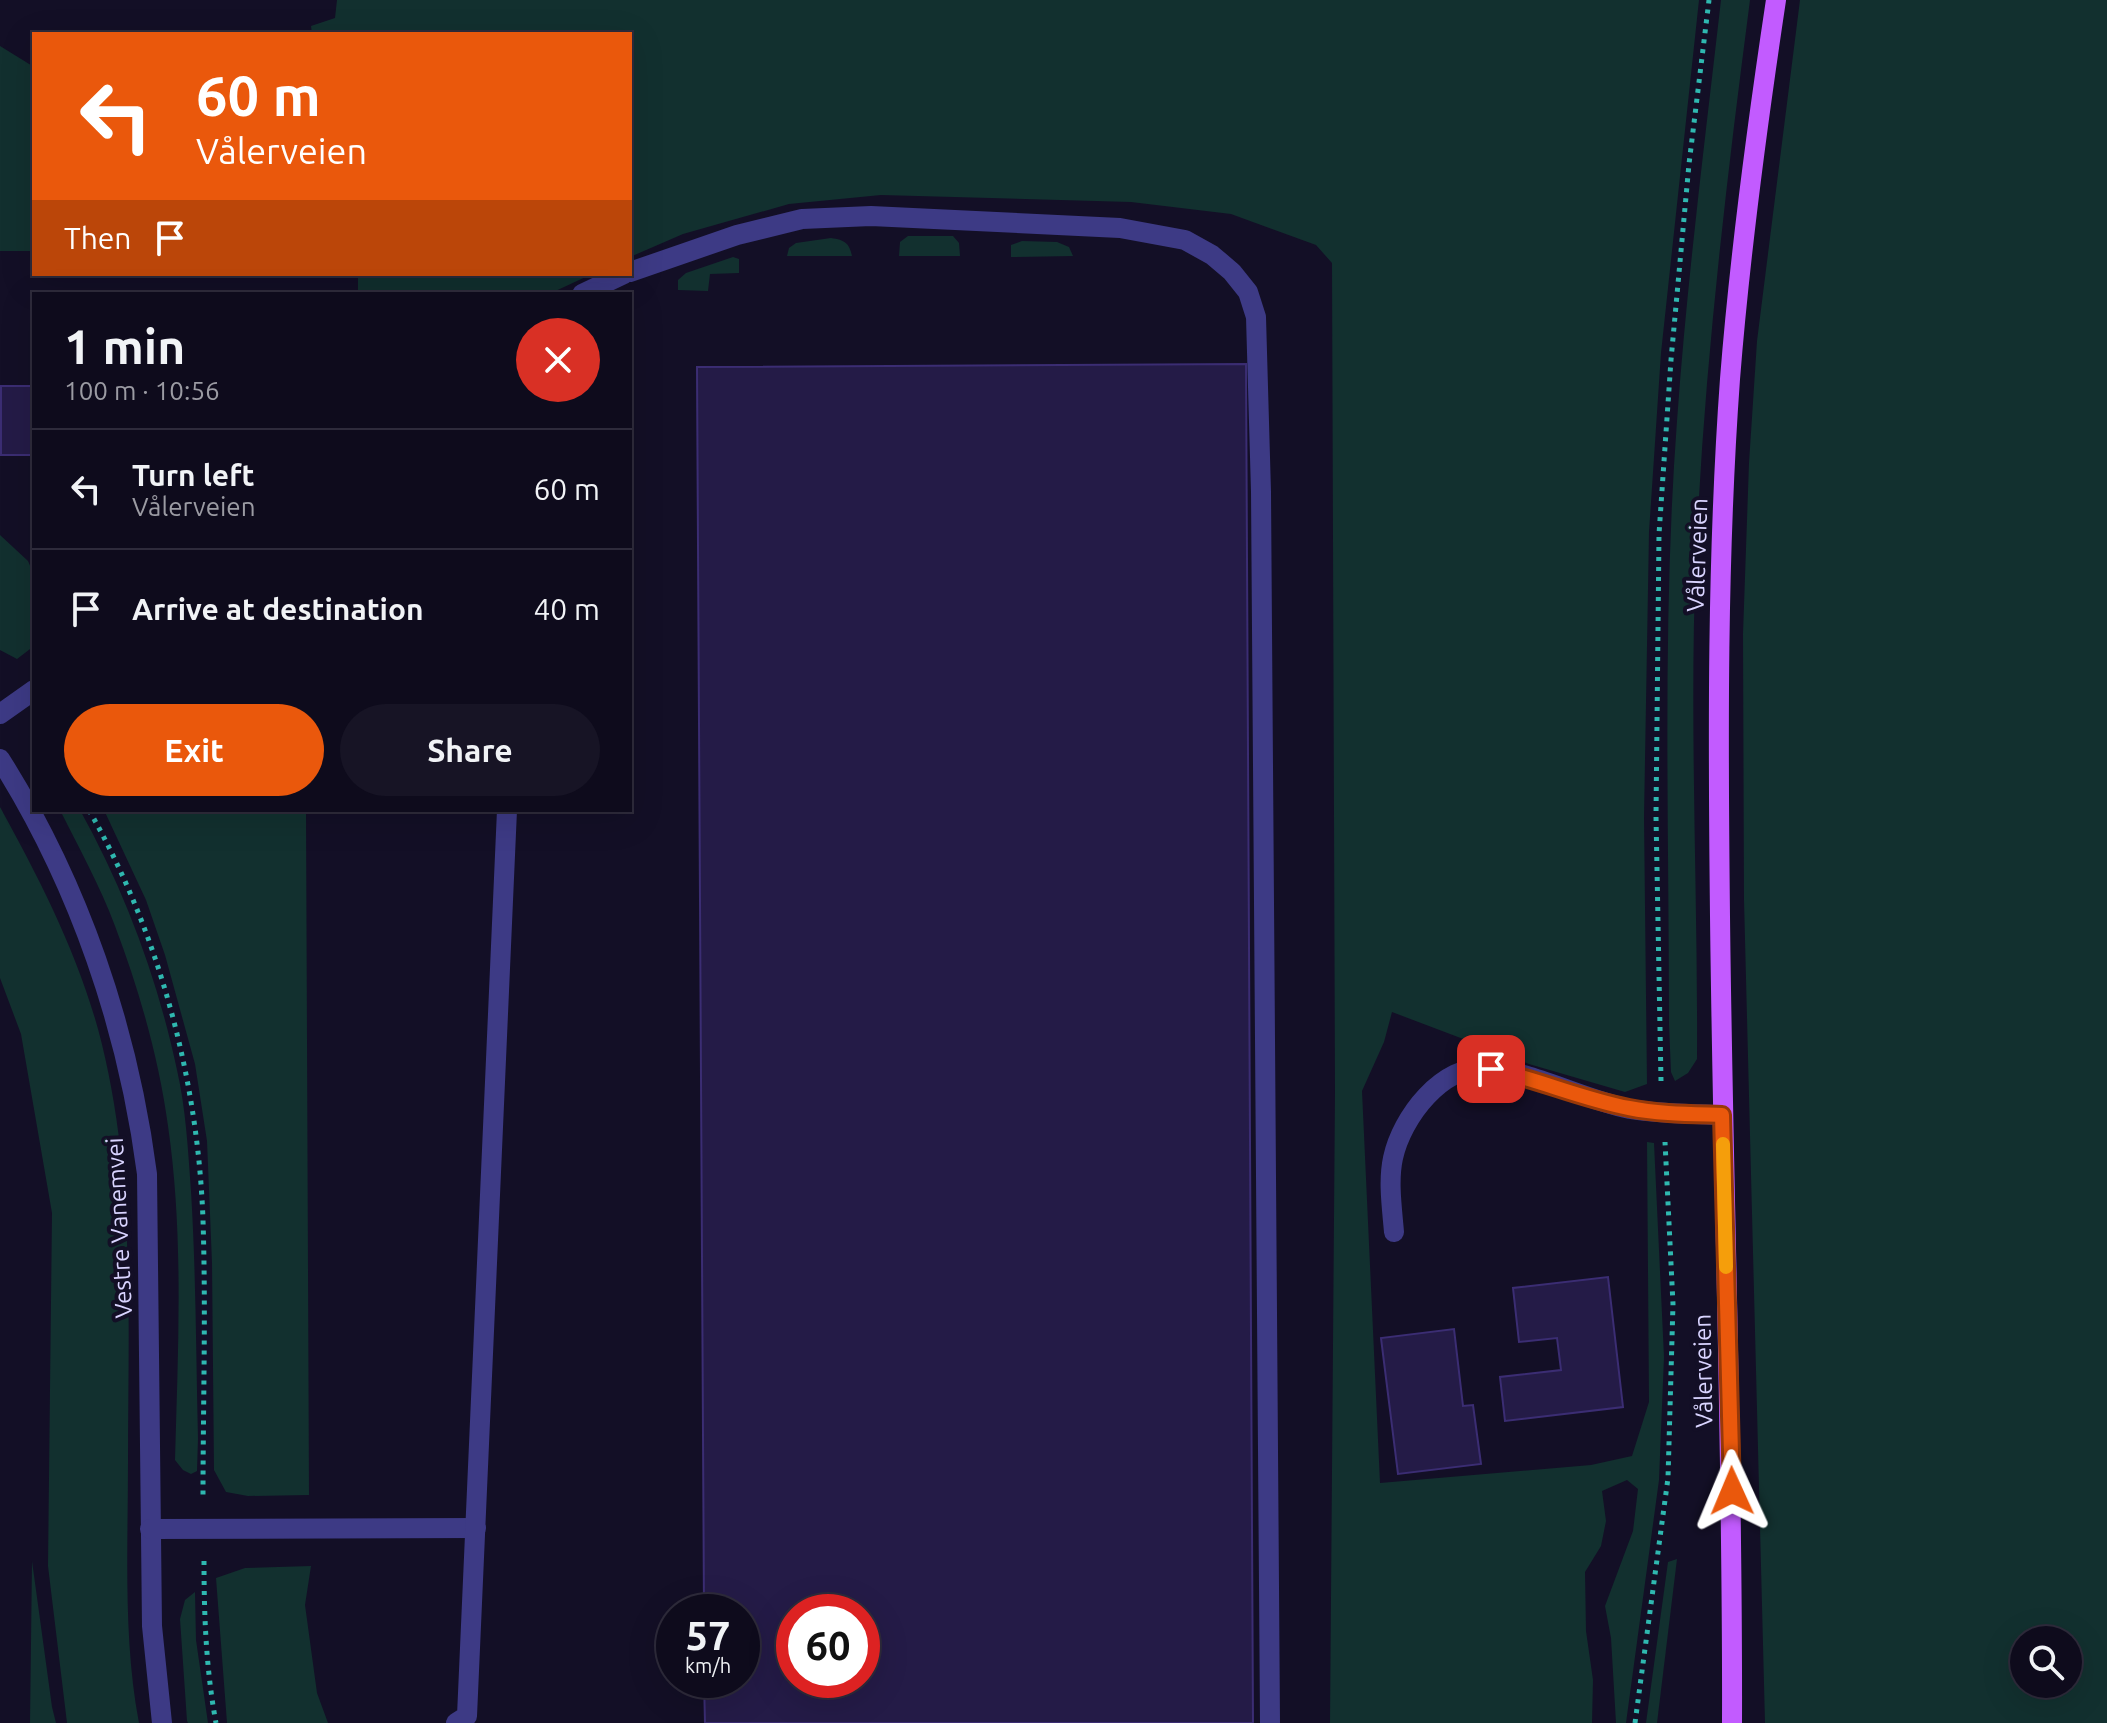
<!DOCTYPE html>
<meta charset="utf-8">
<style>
body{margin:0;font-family:Ubuntu,sans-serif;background:#171425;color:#f1f3f6;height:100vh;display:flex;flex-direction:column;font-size:30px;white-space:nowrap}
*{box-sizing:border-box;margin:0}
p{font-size:26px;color:#9b9ba3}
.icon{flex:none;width:44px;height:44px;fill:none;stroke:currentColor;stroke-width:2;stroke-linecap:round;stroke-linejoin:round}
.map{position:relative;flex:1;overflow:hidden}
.drawer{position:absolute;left:32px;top:292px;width:600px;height:520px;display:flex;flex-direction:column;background:#0e0b1c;border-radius:0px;box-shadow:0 8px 32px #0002,0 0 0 2px #2e2b3b}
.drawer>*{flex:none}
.hud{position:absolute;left:32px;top:32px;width:600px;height:244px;border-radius:0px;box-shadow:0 8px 32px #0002,0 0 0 2px #2e2b3b;background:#ea580c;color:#fff;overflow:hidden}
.buttons{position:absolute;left:2010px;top:1626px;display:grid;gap:16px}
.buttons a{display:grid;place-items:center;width:72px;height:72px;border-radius:50%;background:#0e0b1c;box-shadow:0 8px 32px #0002,0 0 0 2px #2e2b3b;font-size:40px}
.speed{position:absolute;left:656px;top:1594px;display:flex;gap:16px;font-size:40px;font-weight:700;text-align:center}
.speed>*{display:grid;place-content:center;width:104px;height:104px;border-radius:50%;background:#0e0b1c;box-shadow:0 8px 32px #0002,0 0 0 2px #2e2b3b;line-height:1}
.speed small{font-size:20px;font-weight:400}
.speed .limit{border:12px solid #d22;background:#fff;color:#111}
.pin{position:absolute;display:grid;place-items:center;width:68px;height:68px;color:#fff;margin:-34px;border-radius:16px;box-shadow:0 4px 12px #0006}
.me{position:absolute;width:88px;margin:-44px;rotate:359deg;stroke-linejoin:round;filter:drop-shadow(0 0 6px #0008)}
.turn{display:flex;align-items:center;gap:28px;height:168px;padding:0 32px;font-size:36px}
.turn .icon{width:104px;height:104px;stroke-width:2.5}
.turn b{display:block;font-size:56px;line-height:68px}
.then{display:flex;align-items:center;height:76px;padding:0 32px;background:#0003;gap:16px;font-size:30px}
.round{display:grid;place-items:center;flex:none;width:84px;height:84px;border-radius:42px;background:#171425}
.overview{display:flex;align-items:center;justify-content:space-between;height:136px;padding:0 32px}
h1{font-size:48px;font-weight:600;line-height:60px}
.action{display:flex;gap:16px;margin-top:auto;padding:16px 32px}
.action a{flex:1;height:92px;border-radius:48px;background:#ea580c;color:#fff;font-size:32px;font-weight:600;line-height:92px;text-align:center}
.action a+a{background:#171425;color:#f1f3f6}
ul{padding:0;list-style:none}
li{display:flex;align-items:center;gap:24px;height:120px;padding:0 32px;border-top:2px solid #2e2b3b}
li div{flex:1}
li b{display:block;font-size:30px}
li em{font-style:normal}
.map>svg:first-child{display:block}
.green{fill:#12302f;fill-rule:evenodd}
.building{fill:#241b47;stroke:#3b2d73;stroke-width:2;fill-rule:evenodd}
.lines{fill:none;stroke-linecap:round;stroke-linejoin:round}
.path{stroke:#2fb8b0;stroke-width:5;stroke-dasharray:4 6;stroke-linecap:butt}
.minor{stroke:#3d3a85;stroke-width:20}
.major{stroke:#c25bff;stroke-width:20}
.route-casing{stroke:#983908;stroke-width:20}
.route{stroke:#ea580c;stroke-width:14}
.slow{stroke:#f59e0b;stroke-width:14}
.labels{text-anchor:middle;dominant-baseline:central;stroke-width:8;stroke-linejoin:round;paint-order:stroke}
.street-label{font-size:24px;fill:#d9d4ff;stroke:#130f26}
</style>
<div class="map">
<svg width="2107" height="1723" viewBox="0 0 2107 1723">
<rect width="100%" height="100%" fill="#130f26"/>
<g class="green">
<path d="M337 0H1699L1661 353 1649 532 1644 817 1647 1084 1625 1092 1529 1064 1392 1012 1384 1042 1362 1091 1380 1483 1591 1465 1632 1456 1649 1402 1647 1142 1654 1143 1664 1357 1659 1480 1626 1723H1616L1611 1638 1605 1606 1633 1531 1638 1489 1627 1480 1602 1491 1606 1521 1601 1546 1585 1572 1586 1631 1593 1680 1592 1723H1330L1335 1092 1332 263 1316 245 1231 214 1131 202 881 195 789 204 683 234 630 257V34H312L311 26 335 18Z"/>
<path d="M1721 0H1750C1726 184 1704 369 1696 555 1689 723 1698 891 1697 1059L1688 1073 1675 1081 1671 1072 1669 1025C1669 824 1662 621 1677 421 1687 280 1705 140 1721 0Z"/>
<path d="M1800 0H2107V1723H1765L1744 900 1743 634 1749 463 1757 341ZM2024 1640H2068V1684H2024Z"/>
<path d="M0 46 34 67V251H0Z"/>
<path d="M908 236H953L959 243 960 256H899L900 242Z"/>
<path d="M831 238C845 240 849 243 852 256H787L789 248 796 243Z"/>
<path d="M1022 241 1057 242 1069 247 1073 256 1011 257V245Z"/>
<path d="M733 257 739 259V273L710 274 708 291 678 290V280L686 273Z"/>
<path d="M358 274H592L549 294H358Z"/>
<path d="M0 535 28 561 34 575V646L17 659 0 650Z"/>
<path d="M0 807C39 878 76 950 98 1029 136 1169 128 1319 128 1463 128 1548 123 1639 139 1723H67L48 1566 52 1213 21 1034 0 978Z"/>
<path d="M60 810H80C125 891 158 980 177 1070 186 1109 188 1151 191 1191 196 1273 196 1356 198 1439L197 1471 191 1474 183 1470 175 1460C178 1349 184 1236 168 1126 159 1059 139 989 115 926 100 886 79 848 60 810Z"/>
<path d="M104 810H306L309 1495 248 1496 226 1492 214 1470 212 1263 207 1141 195 1064 165 955 146 900Z"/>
<path d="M1677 1559 1657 1723H1646L1668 1562Z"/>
<path d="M32 1561 52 1707 56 1723H30Z"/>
<path d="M311 1566 305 1605 317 1693 328 1723H227L216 1578 245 1568Z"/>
<path d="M195 1592 196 1640 208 1723H188L187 1721 180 1619 185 1600Z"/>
</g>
<g class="building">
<path d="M1246 364 1253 1723H705L704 1680H742V1612H704L697 367ZM794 1612H862V1680H794Z"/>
<rect x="1" y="386" width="33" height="69"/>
<path d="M1608 1277 1623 1407 1505 1421 1500 1377 1561 1370 1557 1338 1519 1342 1513 1288Z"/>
<path d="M1454 1329 1463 1406 1473 1405 1481 1464 1398 1474 1381 1338Z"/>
</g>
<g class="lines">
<g class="path">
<path d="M89 810C159 933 198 1079 203 1220 206 1313 203 1406 203 1499"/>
<path d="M1661 1081 1656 816 1659 534 1671 360 1689 164 1709 0"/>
<path d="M204 1561C204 1616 206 1669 216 1723"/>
<path d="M1635 1723 1668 1478 1673 1304 1665 1142"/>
</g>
<g class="minor">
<path d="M630 272 737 235 802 219 871 216 1120 228 1185 240 1212 255 1232 272 1248 292 1256 317 1261 492 1270 1723"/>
<path d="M582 294 624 274"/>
<path d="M0 714 34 690"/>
<path d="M0 759C79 884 128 1028 147 1174L152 1626 162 1723"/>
<path d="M1394 1232C1392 1208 1388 1181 1393 1158 1402 1117 1442 1064 1488 1068 1537 1073 1582 1099 1630 1109 1660 1114 1692 1114 1722 1115"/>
<path d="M150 1529 476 1528"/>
<path d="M456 1723 467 1716 507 810"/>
</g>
<path class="major" d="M1732 1723C1733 1454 1723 1185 1720 916 1718 737 1717 558 1730 379 1740 252 1757 126 1776 0"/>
</g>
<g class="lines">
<defs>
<path id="route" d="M1491 1069C1537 1079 1582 1099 1629 1108 1659 1114 1691 1114 1722 1115L1732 1491"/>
</defs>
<use href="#route" class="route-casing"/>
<use href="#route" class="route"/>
<path class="slow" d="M1723 1144 1726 1267"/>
</g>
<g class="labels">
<g class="street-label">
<text transform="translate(1697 555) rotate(-88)">Vålerveien</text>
<text transform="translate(119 1228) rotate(-93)">Vestre Vanemvei</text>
<text transform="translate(1703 1371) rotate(-91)">Vålerveien</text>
</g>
</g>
</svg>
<div class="buttons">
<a><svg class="icon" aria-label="search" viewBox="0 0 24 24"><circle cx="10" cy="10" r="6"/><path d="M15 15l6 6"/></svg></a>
</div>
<div class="speed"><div>57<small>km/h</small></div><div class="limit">60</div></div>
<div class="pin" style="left:1491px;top:1069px;background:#d93025"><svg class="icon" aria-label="arrive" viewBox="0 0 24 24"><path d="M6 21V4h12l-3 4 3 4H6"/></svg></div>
<svg class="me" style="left:1732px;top:1491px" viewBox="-20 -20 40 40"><path d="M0-17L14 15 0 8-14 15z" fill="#ea580c" stroke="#fff" stroke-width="4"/></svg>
<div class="hud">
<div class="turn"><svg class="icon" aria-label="left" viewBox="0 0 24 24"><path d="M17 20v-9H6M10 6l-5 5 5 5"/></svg><div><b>60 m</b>Vålerveien</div></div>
<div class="then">Then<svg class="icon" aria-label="arrive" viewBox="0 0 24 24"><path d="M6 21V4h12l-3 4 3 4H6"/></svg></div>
</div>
<section class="drawer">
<div class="overview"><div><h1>1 min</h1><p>100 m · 10:56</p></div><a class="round" style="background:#d93025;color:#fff"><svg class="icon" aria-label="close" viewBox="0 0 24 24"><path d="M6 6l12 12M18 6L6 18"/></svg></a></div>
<ul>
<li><svg class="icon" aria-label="left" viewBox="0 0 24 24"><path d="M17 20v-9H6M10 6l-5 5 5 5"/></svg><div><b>Turn left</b><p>Vålerveien</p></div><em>60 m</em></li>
<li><svg class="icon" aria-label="arrive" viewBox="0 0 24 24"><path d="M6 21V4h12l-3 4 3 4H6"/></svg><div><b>Arrive at destination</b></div><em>40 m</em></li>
</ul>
<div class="action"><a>Exit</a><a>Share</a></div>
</section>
</div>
